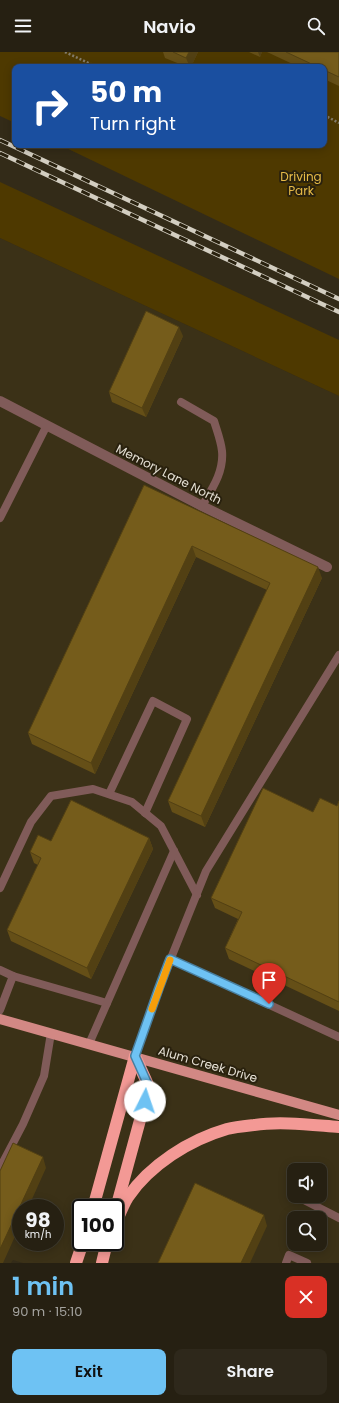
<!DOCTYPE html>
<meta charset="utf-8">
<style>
body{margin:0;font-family:Poppins,sans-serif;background:#2e281b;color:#f1f3f6;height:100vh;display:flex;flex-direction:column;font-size:15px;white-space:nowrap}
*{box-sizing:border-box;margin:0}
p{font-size:13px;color:#a4a39f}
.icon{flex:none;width:22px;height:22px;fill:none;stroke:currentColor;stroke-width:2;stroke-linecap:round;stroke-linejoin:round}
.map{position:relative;height:1211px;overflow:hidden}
.drawer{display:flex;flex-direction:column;background:#262012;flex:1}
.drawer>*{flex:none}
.banner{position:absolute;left:12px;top:12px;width:315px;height:84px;border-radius:8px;box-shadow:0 2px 10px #0003,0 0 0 1px #423e32;background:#1a4fa0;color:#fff;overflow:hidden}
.fabs{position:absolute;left:287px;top:1111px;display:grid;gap:8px}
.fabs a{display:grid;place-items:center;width:40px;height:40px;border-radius:8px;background:#262012;box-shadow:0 2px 10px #0003,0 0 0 1px #423e32;font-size:20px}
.speed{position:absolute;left:12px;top:1147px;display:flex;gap:8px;font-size:20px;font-weight:700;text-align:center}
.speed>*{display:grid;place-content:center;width:52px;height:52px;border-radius:50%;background:#262012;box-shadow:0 2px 10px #0003,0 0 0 1px #423e32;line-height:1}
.speed small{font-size:10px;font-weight:400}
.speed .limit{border:2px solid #111;border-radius:6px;background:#fff;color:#111}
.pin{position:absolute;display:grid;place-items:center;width:34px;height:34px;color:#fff;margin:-41px -17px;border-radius:50% 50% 50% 0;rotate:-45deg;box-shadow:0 0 4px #0007}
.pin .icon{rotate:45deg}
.me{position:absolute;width:44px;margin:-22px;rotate:4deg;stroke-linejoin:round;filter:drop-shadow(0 0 3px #0008)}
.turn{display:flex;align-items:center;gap:14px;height:84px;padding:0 12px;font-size:18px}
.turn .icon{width:52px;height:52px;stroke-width:2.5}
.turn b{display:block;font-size:28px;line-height:34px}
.round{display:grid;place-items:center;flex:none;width:42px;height:42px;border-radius:8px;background:#2e281b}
.summary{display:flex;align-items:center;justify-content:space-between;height:68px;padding:0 12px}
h1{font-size:24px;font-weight:600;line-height:30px;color:#6ec2f3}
.primary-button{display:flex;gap:8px;margin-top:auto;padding:8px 12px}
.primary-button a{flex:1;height:46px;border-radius:8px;background:#6ec2f3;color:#111;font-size:16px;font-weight:600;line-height:46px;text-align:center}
.primary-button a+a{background:#2e281b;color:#f1f3f6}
header{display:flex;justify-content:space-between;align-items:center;height:52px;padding:0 12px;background:#262012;font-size:18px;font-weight:600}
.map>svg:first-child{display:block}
.built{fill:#3b3117;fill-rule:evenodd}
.green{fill:#4e3900}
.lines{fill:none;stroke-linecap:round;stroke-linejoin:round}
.path{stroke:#837c6c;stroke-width:2.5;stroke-dasharray:2 2;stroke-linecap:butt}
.lane{stroke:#805b59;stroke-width:8}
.street{stroke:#805b59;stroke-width:10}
.primary{stroke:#d28884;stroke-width:10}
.highway{stroke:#f39995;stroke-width:12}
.rail-casing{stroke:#d3cec1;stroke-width:4.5}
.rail{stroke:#29210e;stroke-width:3;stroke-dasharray:9;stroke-linecap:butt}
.wall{fill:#654f17}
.shaded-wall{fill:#524013}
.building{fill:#755c1b;stroke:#524013}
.route-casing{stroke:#487e9e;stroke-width:10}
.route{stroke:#6ec2f3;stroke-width:7}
.slow{stroke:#f59e0b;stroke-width:7}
.labels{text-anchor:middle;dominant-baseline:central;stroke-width:4;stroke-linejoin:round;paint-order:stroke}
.park-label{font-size:12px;fill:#e6ba47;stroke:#29210e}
.street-label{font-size:12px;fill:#e6e1d5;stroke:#29210e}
</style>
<header><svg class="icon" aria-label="menu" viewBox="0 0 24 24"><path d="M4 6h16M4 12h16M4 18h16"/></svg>Navio<svg class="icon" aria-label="search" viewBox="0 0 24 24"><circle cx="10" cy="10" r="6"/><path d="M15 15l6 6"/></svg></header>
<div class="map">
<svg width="339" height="1211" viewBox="0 0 339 1211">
<rect width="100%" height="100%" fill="#332b18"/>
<path class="built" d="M0 186 339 344V1211H23L13 1208 11 1211H0ZM294 1118H320V1144H294ZM21 1156H55V1190H21ZM81 1156H115V1190H81ZM294 1166H320V1192H294Z"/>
<g class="green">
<path d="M0 0H339V227L60 93H324V15H15V71L0 64Z"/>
<path d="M0 130 339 288V344L0 186Z"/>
</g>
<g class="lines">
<g class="path">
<path d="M65 0 97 15"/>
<path d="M324 63 339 71"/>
</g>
<g class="lane">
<path d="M181 350 214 369C217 379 221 389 222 399 224 420 212 437 202 454"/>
<path d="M0 466 47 373"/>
<path d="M109 742 153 649 187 667 145 761"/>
<path d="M0 836 31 770 51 744 93 737 132 750 161 774 197 843"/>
<path d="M170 907 339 985"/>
<path d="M0 918 13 924 0 958"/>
<path d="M13 924 107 951"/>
<path d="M89 992 174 799"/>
<path d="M135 1004 159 936 206 819 339 603"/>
<path d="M0 1116 23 1072 44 1024 51 981"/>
<path d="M300 1146 339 1166"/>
<path d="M286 1211 289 1203 307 1211"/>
</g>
<path class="street" d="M0 349 202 454 327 515"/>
<path class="primary" d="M0 967 339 1063"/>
<g class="highway">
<path d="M93 1156 135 1004"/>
<path d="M115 1160 149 1035 135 1004"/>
<path d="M115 1173C119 1164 123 1153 128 1145 150 1113 189 1088 227 1077 235 1075 245 1074 254 1073 281 1069 312 1073 339 1075"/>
<path d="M76 1211 83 1190"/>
<path d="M102 1211 107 1190"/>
</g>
<defs>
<g id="rail">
<path d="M0 88 339 247"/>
<path d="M0 101 339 260"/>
</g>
</defs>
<use href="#rail" class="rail-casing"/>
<use href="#rail" class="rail"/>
</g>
<g class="wall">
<path d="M163 0H198L191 15H187L165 6Z"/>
<path d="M249 0H262L260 5Z"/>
<path d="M267 0H339V34L324 27V15H299Z"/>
<path d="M183 284 146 365 112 350 109 340Z"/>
<path d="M144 433 322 526 205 775 172 760 168 749 267 538 196 505 95 722 32 692 28 681Z"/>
<path d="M339 749V959L229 907 225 896 238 867 215 856 211 846 313 760 337 754Z"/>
<path d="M149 786 153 797 91 927 11 889 7 878 38 813 34 811 30 800 51 789Z"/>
</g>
<g class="shaded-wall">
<path d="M189 0H198L191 15H190L186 6Z"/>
<path d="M258 0H262L260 5Z"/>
<path d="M179 275 183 284 146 365 142 356Z"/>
<path d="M192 494 196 505 95 722 91 711Z"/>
<path d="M318 515 322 526 205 775 201 764Z"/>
<path d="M149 786 153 797 91 927 87 916Z"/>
<path d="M43 1105 46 1116 28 1156H21V1171L3 1211H0V1197Z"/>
<path d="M264 1163 267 1174 250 1211H241Z"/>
</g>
<g class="building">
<path d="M173 0H189L186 6Z"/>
<path d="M286 0H339V25L324 18V15H318Z"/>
<path d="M146 259 179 275 142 356 109 340Z"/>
<path d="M144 433 318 515 201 764 168 749 270 531 192 494 91 711 28 681Z"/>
<path d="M263 736 313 760 320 746 337 754 339 749V950L225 896 242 860 211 846Z"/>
<path d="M71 748 149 786 87 916 7 878 41 806 30 800 38 783 51 789Z"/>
<path d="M13 1091 43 1105 0 1197V1119Z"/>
<path d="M195 1131 264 1163 241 1211H158Z"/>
</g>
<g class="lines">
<defs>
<path id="route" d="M145 1049 149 1035 135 1004 159 936 170 907 269 952"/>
</defs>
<use href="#route" class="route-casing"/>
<use href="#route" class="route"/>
<path class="slow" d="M152 957 170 908"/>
</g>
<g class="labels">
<g class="park-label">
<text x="301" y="124">Driving<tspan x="301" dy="14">Park</tspan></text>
</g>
<g class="street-label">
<text transform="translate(169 422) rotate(27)">Memory Lane North</text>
<text transform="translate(208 1012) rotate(16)">Alum Creek Drive</text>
</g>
</g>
</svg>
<div class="fabs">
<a><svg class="icon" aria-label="sound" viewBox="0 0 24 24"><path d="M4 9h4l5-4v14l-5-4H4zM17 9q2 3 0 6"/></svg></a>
<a><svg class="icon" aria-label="search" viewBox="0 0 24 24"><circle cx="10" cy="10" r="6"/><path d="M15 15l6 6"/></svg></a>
</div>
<div class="speed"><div>98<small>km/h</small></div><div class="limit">100</div></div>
<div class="pin" style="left:269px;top:952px;background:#d93025"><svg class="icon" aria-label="arrive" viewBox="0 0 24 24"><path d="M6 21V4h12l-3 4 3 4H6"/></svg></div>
<svg class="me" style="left:145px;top:1049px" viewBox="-20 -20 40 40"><circle r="19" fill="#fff"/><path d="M0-13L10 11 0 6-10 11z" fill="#6ec2f3"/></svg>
<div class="banner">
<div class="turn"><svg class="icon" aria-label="right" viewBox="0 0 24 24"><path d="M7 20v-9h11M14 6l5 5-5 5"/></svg><div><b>50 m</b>Turn right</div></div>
</div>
</div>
<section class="drawer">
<div class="summary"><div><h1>1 min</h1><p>90 m · 15:10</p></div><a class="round" style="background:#d93025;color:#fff"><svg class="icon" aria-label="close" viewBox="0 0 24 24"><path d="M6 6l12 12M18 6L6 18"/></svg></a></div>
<div class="primary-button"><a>Exit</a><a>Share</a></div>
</section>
